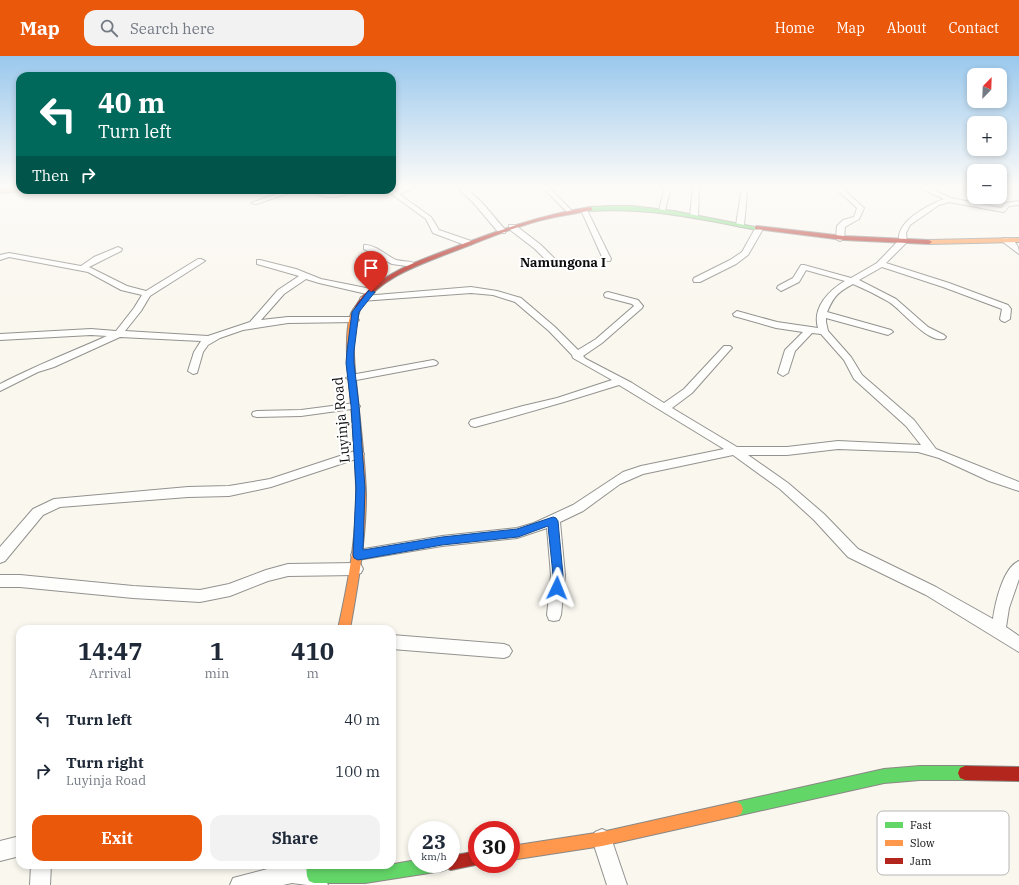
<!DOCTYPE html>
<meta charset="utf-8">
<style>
body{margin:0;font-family:"IBM Plex Serif",serif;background:#f2f2f3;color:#1f2937;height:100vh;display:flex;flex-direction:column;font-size:15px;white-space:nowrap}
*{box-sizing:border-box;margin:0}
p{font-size:13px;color:#747a83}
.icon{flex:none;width:22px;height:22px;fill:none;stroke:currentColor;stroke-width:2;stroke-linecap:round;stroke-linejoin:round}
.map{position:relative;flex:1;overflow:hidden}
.details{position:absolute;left:16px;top:569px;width:380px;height:244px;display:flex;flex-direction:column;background:#fff;border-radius:12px;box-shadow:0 2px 6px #0003}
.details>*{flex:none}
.hud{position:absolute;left:16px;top:16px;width:380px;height:122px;border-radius:12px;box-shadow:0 2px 6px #0003;background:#00695c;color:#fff;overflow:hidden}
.needle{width:26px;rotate:23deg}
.fabs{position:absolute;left:967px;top:12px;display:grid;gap:8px}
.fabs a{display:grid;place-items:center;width:40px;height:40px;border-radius:8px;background:#fff;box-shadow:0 2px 6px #0003;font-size:20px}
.speed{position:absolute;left:408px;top:765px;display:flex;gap:8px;font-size:20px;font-weight:700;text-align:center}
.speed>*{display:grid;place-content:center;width:52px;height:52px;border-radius:50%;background:#fff;box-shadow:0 2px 6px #0003;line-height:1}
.speed small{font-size:10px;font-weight:400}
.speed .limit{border:6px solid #d22;background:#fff;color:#111}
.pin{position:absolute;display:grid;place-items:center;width:34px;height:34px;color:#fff;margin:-41px -17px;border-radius:50% 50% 50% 0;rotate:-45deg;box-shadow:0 0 4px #0007}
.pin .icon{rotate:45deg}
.me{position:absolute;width:44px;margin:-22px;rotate:2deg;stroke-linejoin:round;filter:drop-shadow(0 0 3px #0008)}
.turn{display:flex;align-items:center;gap:14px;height:84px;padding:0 16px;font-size:18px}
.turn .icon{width:52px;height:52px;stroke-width:2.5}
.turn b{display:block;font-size:28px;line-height:34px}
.then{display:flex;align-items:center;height:38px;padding:0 16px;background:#0003;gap:8px;font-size:15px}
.eta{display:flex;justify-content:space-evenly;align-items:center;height:68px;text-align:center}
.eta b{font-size:24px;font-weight:700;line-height:28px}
.action{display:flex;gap:8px;margin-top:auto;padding:8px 16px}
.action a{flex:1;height:46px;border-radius:12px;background:#ea580c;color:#fff;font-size:16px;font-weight:700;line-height:46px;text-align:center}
.action a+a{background:#f2f2f3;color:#1f2937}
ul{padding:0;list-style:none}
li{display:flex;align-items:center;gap:12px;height:52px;padding:0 16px}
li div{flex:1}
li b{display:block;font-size:15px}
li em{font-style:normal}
header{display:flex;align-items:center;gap:24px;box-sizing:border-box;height:56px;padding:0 20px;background:#ea580c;color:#fff}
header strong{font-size:19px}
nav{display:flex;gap:22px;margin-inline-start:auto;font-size:14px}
.search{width:280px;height:36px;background:#f2f2f3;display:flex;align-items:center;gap:10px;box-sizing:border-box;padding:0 14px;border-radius:12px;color:#747a83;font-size:15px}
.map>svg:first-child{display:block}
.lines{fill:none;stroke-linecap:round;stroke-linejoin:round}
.street-casing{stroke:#93928e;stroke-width:2}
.fast-casing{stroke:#8a8885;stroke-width:2}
.slow-casing{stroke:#8a8885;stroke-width:2}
.jam-casing{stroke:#8a8885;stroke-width:2}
.street{fill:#fefefd;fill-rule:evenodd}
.fast{fill:#63d668;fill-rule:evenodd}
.slow{fill:#ff974d;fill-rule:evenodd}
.jam{fill:#b3261e;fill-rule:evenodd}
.route{fill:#1a73e8;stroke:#114b97}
.labels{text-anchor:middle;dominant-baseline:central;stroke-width:4;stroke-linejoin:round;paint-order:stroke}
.far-quarter-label{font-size:13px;font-weight:bold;fill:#0c0c0c;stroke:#fff}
.street-label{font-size:14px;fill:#0c0c0c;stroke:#fff}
.key{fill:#fff;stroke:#b6b6b6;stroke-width:1}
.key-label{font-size:11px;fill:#0c0c0c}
</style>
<header>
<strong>Map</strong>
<div class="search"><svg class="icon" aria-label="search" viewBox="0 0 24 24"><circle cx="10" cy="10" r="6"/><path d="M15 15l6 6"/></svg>Search here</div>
<nav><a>Home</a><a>Map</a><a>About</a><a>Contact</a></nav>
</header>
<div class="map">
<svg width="1019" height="829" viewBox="0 0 1019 829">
<rect width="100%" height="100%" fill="#faf7ef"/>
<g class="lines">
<defs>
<g id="street">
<path d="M407 131H417L399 138 431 161 439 174 471 185V189H465L433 177 426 163 386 134 392 133 394 135Z"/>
<path d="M542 131H549L572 155V157H568Z"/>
<path d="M665 131H671L665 154 662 156 659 154Z"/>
<path d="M693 131H699L698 160 694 162 690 160Z"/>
<path d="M738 131H744L747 138 744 169 740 171 736 169 741 138Z"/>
<path d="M834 131H841L864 152 859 163 845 171 844 183 840 185 836 183 837 170 843 164 854 161 857 152Z"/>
<path d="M917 131H926L951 142 1001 152 1005 147 1019 145V149L1009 150 1005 155 1003 156 949 146 939 149 910 169 906 177 907 186 886 207 949 227 1008 249 1011 253 1010 263 1005 266 1002 265 1000 263 1002 253 943 231 882 211 859 224 896 243 928 271 944 279 946 281 944 283C927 287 903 255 889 246 877 239 865 233 853 228 838 236 834 240 827 256L891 274 893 276 888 279 826 262V266L828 275 851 301 862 319 914 364 936 393 1019 426V435L989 425 939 402 918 396 838 393 787 399H748L788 427 824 458 858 493 936 531 993 563C995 548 1003 511 1019 505V523L1009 552 1006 571 1019 580V596L926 539 848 501 814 464 780 433 733 399 643 418 620 428 583 455 560 466 565 519 561 559 559 564 554 565 549 564 547 559 551 519 547 472 517 482 442 490 358 504 353 503 351 499 353 495 358 494 442 480 517 472 534 467 573 449 623 416 641 410 724 393 619 329C572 344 524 358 475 371L471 370 469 367 471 364 523 350 557 342 612 324 573 302 572 299 549 275 515 246 493 239 471 237 361 245 360 243 361 241 364 240 471 231 497 235 521 242 555 271 578 294 596 283 634 250 632 248 605 241 604 239 605 237 608 236 638 244 643 250 642 252 602 287 583 300 586 303 632 327 664 347 684 333 724 290H730L732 292 730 294 692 337 672 352 737 391H787L838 385 921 389 906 370 854 323 844 304 821 278 812 277 795 295 788 317 783 320 778 317 785 294 803 276 776 272 734 260 733 258 737 255 777 266 818 272C812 252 829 234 845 225L806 214 799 226 781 235 777 232 778 230 793 222 801 209H804L851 222 877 207 899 184C897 165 928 149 944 143Z"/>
<path d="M967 132 974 134V138L964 134Z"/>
<path d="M460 133C474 131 495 164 505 173V177H499L471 144 460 135Z"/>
<path d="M288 134H298L256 148 251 147Z"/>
<path d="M311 134C318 134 324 137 331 137 339 137 346 134 354 134 343 143 322 144 311 134Z"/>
<path d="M584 152 587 154 611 203 610 205H607L603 203 581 154Z"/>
<path d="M509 169H515L541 189 558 206V210H552L535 193 509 173Z"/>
<path d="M756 171H759L763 173 748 199 736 208 700 226H694L693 224 694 222 730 204 742 196Z"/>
<path d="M1003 182C1014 181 1019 189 1019 198L1003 186Z"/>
<path d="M364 189C375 188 387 200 396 204 403 206 412 204 418 209L414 211 392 208 364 193Z"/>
<path d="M118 191 122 193 121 195 89 211 127 230 146 235 198 203H201L205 205 150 240 141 255 125 275 208 280 250 266 278 234 299 220 257 208V204H260L296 213 321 223 371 233 375 236 371 239 319 227 306 223 284 238 261 264 288 261H354L359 264 357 266 288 267 243 274 220 282 208 289 203 296 197 317 193 318 188 315 194 296 201 285 120 281 54 311 38 316 0 335V328C35 310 71 296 107 280L91 279 0 284V278L91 273 116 275 134 252 142 239 121 234 88 216 9 201 0 204V199L9 197 81 210 94 201Z"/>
<path d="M433 304 436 305 438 307 436 309 351 325 346 322 351 319Z"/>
<path d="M355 347 360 350 359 352 301 360 257 361 253 360 252 358 253 356 257 355 301 354Z"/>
<path d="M358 394 362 395 364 398 362 401 271 431 229 440 188 441 60 451 43 459 5 505 0 507V491L33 453 54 443 188 431 229 430 270 423Z"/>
<path d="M356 507 361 509 363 513 361 517 356 519 288 520 268 525 230 540 200 546 133 542 20 531H0V519H20L133 530 200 534 229 528 266 514 288 508Z"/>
<path d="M392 579 504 588 509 590 512 595 509 600 504 602 392 593Z"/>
<path d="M602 773 609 776 627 829H607L592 783 595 776Z"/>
<path d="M20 780V800L0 805V785Z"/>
<path d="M31 809H51L50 829H30Z"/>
<path d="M283 809H306L321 813 328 829H307L292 827 283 829H230L233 822Z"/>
</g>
<g id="fast">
<path d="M611 150H632L674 155 760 172 757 174C701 163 647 151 590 155L587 153 590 151Z"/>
<path d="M920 710H965L970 712 972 717 970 722 965 724H920L884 727 736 760 731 758 729 753 731 748 736 746 884 713Z"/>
<path d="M417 804V808H449L447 813 442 815 365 827H314L309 825 307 820 306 809H320L321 813H365Z"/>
</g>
<g id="slow">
<path d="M20 133V134H22V135L0 137V135Z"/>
<path d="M1019 182V186L929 188 926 186 929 184Z"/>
<path d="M358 249 361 251C349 281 355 313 358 344 361 375 365 406 366 438 366 483 358 528 350 573H338C347 532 355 491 356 450 357 412 353 374 350 337 348 321 341 256 358 249Z"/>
<path d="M736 746 741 748 743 753 741 758 736 760 602 790 511 804V790L602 776Z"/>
</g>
<g id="jam">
<path d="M590 151 592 152V154C574 158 556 160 538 165 509 173 481 185 452 196 419 209 381 221 360 252L355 251C361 241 368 233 378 227 398 212 423 203 447 194 494 176 540 159 590 151Z"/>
<path d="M757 170 844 180 929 184 932 186 929 188 844 184 755 173V171Z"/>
<path d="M965 710 1019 711V725L965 724 960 722 958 717 960 712Z"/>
<path d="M477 795V808H480L451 814 446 812 444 808H451V800Z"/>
</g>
</defs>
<use href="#street" class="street-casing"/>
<use href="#fast" class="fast-casing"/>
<use href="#slow" class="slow-casing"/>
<use href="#jam" class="jam-casing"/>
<use href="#street" class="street"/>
<use href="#fast" class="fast"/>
<use href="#slow" class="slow"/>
<use href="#jam" class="jam"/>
</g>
<linearGradient id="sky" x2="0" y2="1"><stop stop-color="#99c8ed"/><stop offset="0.53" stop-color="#fdfbf8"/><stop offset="1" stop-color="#fdfbf8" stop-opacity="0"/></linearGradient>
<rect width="1019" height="247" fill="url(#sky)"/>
<path class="route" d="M369 234 375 236 359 256 354 295V307L359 350 365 432 363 494 442 481 517 473 553 461 556 462 558 465 563 519 561 536 557 537 553 536 551 532 553 519 548 470 518 481 442 489 358 504 354 502 353 499 356 432 351 350 346 307 347 295 352 256Z"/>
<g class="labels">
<g class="far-quarter-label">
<text x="563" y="206">Namungona I</text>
</g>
<g class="street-label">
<text transform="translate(341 364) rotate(-95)">Luyinja Road</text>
</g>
</g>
<rect x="877" y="755" width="132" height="64" rx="6" class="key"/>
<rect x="885" y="766" width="18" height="6" fill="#63d668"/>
<rect x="885" y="784" width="18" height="6" fill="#ff974d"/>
<rect x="885" y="802" width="18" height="6" fill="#b3261e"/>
<g class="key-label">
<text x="910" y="773">Fast</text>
<text x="910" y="791">Slow</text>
<text x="910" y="809">Jam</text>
</g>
</svg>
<div class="fabs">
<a><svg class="needle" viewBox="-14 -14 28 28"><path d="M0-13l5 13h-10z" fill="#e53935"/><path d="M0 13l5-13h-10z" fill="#747a83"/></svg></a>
<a>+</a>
<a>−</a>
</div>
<div class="speed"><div>23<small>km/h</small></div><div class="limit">30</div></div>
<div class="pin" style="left:371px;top:236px;background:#d93025"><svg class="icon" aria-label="arrive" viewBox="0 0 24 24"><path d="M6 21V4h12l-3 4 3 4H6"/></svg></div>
<svg class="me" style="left:557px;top:532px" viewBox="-20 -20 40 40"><path d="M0-17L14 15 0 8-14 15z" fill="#1a73e8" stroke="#fff" stroke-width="4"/></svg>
<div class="hud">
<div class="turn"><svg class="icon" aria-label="left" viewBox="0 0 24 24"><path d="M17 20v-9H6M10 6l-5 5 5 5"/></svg><div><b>40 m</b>Turn left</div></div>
<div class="then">Then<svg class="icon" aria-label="right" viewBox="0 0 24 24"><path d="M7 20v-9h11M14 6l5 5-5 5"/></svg></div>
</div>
<section class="details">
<div class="eta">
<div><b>14:47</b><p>Arrival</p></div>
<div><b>1</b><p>min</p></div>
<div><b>410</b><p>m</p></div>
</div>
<ul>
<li><svg class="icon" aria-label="left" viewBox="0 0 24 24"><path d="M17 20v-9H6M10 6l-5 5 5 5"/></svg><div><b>Turn left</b></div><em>40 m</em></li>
<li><svg class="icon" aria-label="right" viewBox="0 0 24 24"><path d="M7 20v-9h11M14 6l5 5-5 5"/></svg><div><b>Turn right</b><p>Luyinja Road</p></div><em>100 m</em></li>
</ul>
<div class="action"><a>Exit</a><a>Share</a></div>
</section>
</div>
